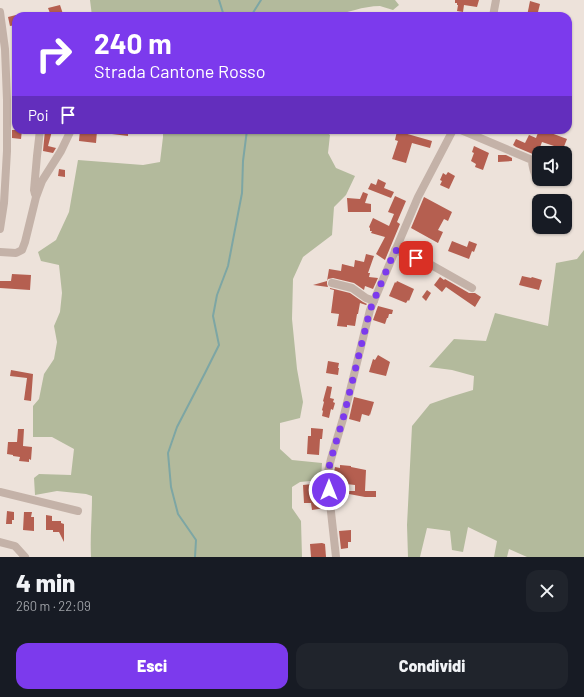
<!DOCTYPE html>
<html lang="it">
<meta charset="utf-8">
<style>
body{margin:0;font-family:Barlow,sans-serif;background:#20242c;color:#f1f3f6;height:100vh;display:flex;flex-direction:column;font-size:15px;white-space:nowrap}
*{box-sizing:border-box;margin:0}
p{font-size:13px;color:#9ea1a6}
.icon{flex:none;width:22px;height:22px;fill:none;stroke:currentColor;stroke-width:2;stroke-linecap:round;stroke-linejoin:round}
.map{position:relative;height:557px;overflow:hidden}
.side{display:flex;flex-direction:column;background:#171b24;flex:1}
.side>*{flex:none}
.guide{position:absolute;left:12px;top:12px;width:560px;height:122px;border-radius:12px;box-shadow:0 1px 3px #0004;background:#7c3aed;color:#fff;overflow:hidden}
.controls{position:absolute;left:532px;top:146px;display:grid;gap:8px}
.controls a{display:grid;place-items:center;width:40px;height:40px;border-radius:8px;background:#171b24;box-shadow:0 1px 3px #0004;font-size:20px}
.pin{position:absolute;display:grid;place-items:center;width:34px;height:34px;color:#fff;margin:-17px;border-radius:8px;box-shadow:0 2px 6px #0006}
.me{position:absolute;width:44px;margin:-22px;rotate:0deg;stroke-linejoin:round;filter:drop-shadow(0 0 3px #0008)}
.turn{display:flex;align-items:center;gap:14px;height:84px;padding:0 16px;font-size:18px}
.turn .icon{width:52px;height:52px;stroke-width:2.5}
.turn b{display:block;font-size:28px;line-height:34px}
.then{display:flex;align-items:center;height:38px;padding:0 16px;background:#0003;gap:8px;font-size:15px}
.round{display:grid;place-items:center;flex:none;width:42px;height:42px;border-radius:12px;background:#20242c}
.head{display:flex;align-items:center;justify-content:space-between;height:68px;padding:0 16px}
h1{font-size:24px;font-weight:800;line-height:30px}
.primary-button{display:flex;gap:8px;margin-top:auto;padding:8px 16px}
.primary-button a{flex:1;height:46px;border-radius:12px;background:#7c3aed;color:#fff;font-size:16px;font-weight:800;line-height:46px;text-align:center}
.primary-button a+a{background:#20242c;color:#f1f3f6}
.map>svg:first-child{display:block}
.green{fill:#b3ba9c}
.lines{fill:none;stroke-linecap:round;stroke-linejoin:round}
.stream{stroke:#7da6a4;stroke-width:2}
.building{fill:#b55f50}
.street{stroke:#c4b2a8;stroke-width:8}
.route{stroke:#7c3aed;stroke-width:7;stroke-dasharray:0 12.6}
</style>
<div class="map">
<svg width="584" height="557" viewBox="0 0 584 557">
<rect width="100%" height="100%" fill="#ede2da"/>
<g class="green">
<path d="M90 0H395L399 5 393 10C389 9 384 7 380 6 363 6 347 13 331 16H92Z"/>
<path d="M163 130H324L330 135 328 153 336 168 355 176 346 195 334 207 332 235 303 257 293 279 292 319 297 369 303 402 300 418 280 423V449L292 460 322 463 321 480 300 482 292 487V508L301 521 302 557H91C90 537 92 517 92 496L86 494 57 491 35 495 34 478 39 474 71 475 74 449 52 437H33V406L39 399 44 374 54 359 57 342 54 326 60 312 62 293 59 265 41 261 38 252 56 240 69 212 78 160 143 165 160 162 163 137Z"/>
<path d="M584 250V557H527L509 549 507 557H494L497 541 468 527 463 552 452 550 450 531 427 528 420 557H408L407 525 412 426 430 404 450 397 473 390 474 376 452 370 429 367 454 339 486 341 495 313 548 326 556 263 577 259Z"/>
</g>
<g class="lines">
<g class="stream">
<path d="M219 0 224 16"/>
<path d="M251 16 261 0"/>
<path d="M195 557 196 540 178 514 171 487 168 453 177 427 205 373 219 345 213 316 217 295 228 266 242 193 243 161 247 130"/>
</g>
</g>
<g class="building">
<path d="M455 0H479L477 7 464 5 463 12 457 11 458 5H457V3H455Z"/>
<path d="M530 1 540 4 537 16H527Z"/>
<path d="M60 5 63 14 55 16H51L48 8Z"/>
<path d="M16 15V25L10 26 8 17Z"/>
<path d="M12 130H22L21 139 12 138Z"/>
<path d="M45 130 52 131 48 146 56 148 53 153 43 151Z"/>
<path d="M80 130 97 131 96 143 79 141Z"/>
<path d="M112 130H128V136L112 134Z"/>
<path d="M539 130H543L567 139 563 149 542 142 539 150V155L537 160 535 155 516 147 513 145 516 139 525 143 529 135 536 138Z"/>
<path d="M397 131 432 141 430 148 412 143 406 163 392 159 398 141 395 140Z"/>
<path d="M474 146 489 153 483 170 475 167 476 164 471 161 474 153 472 152Z"/>
<path d="M498 155H506L512 158V161L498 162Z"/>
<path d="M59 169 65 170V177L58 176Z"/>
<path d="M448 172 455 176 449 189 440 185 442 181 440 180 443 173 446 175Z"/>
<path d="M378 179 386 183 384 188 394 192 391 198 368 189 371 183 376 185Z"/>
<path d="M363 192 368 194 365 203 371 204V212H348L347 198 360 199Z"/>
<path d="M546 195 550 196 551 195 558 197 557 198 561 200V201H544Z"/>
<path d="M395 196 406 201 397 222 400 224 385 260 376 254 385 237 371 233 372 231H370V228L369 227 373 218 389 226 394 214 388 212Z"/>
<path d="M424 197 452 212 448 221 444 219 438 230 443 232 438 243 411 228Z"/>
<path d="M452 241 467 247 469 241 477 244 474 252 472 251 469 259 448 251Z"/>
<path d="M366 254 374 256 368 273H370L369 277 378 278 373 289 365 286 364 290 354 283 333 278 328 279 327 281V284L328 287 313 285 327 281 329 269 341 271 342 264 354 267 355 260 364 262Z"/>
<path d="M12 274 31 275 30 290 0 288V281H11Z"/>
<path d="M522 276 531 278 532 277 542 280 539 290 519 285Z"/>
<path d="M440 277 444 280 445 279 469 293H475L481 297 475 307 446 287 442 292 434 285Z"/>
<path d="M397 281 414 289 409 301 408 300 406 303 389 296 395 282 396 283Z"/>
<path d="M330 288 350 293 363 302 367 304 366 305 360 303 358 314H357L355 326 347 325V327L337 326 339 314 331 313 334 290 330 289Z"/>
<path d="M427 290 431 293 426 301 422 297Z"/>
<path d="M378 306 393 310 392 314H389L388 318H387L385 324 373 320Z"/>
<path d="M378 355 390 362 386 376 369 372 373 359 375 360Z"/>
<path d="M328 361 339 363 338 368H339L338 375 326 373Z"/>
<path d="M11 370 33 374 31 401 24 400 27 378 10 376Z"/>
<path d="M327 386 332 387 330 398 334 399 333 402 335 403 333 410 331 409 329 418 322 416 323 411 322 410 324 402 323 401Z"/>
<path d="M354 397 374 402 370 415V414L369 416 362 414 360 422 349 419Z"/>
<path d="M311 428 323 429 322 439H320L319 455 307 454 308 436H311Z"/>
<path d="M18 429H24L23 446 32 447 31 460 29 459V462L19 461 20 457 13 456V455L7 454 8 442H17Z"/>
<path d="M340 465 351 466V467L366 470 365 491H376V497H365L349 494V491H355V485L337 483 338 502H335L333 477 335 467 340 468Z"/>
<path d="M322 483 325 508 312 510 311 503H304L303 485Z"/>
<path d="M7 511 14 512V520H12V524H6Z"/>
<path d="M24 512H32L31 517H34V531L23 530Z"/>
<path d="M46 515 52 516V521H61V523L64 524V542L59 532H53V530H46Z"/>
<path d="M351 530V542H348V548L341 549 339 531Z"/>
<path d="M322 543 325 544 326 557H311L310 544Z"/>
</g>
<g class="lines">
<g class="street">
<path d="M0 12 5 49 7 100V151L4 203 0 229"/>
<path d="M493 16 496 0"/>
<path d="M461 130 532 160C532 168 534 173 538 181"/>
<path d="M35 194 34 190 37 156 40 130"/>
<path d="M395 250 426 262 472 288"/>
<path d="M0 252 16 253 22 250 25 242 36 197 42 181 61 151 71 130"/>
<path d="M332 283 352 288 366 298 374 301"/>
<path d="M0 492 78 511"/>
<path d="M0 542 15 546 25 557"/>
<path d="M336 557 327 476 331 459 343 419 370 310 418 197 453 130"/>
</g>
</g>
<g class="lines">
<path class="route" d="M329 490 327 476 331 459 343 419 370 310 395 250 416 258"/>
</g>
</svg>
<div class="controls">
<a><svg class="icon" aria-label="sound" viewBox="0 0 24 24"><path d="M4 9h4l5-4v14l-5-4H4zM17 9q2 3 0 6"/></svg></a>
<a><svg class="icon" aria-label="search" viewBox="0 0 24 24"><circle cx="10" cy="10" r="6"/><path d="M15 15l6 6"/></svg></a>
</div>
<div class="pin" style="left:416px;top:258px;background:#d93025"><svg class="icon" aria-label="arrive" viewBox="0 0 24 24"><path d="M6 21V4h12l-3 4 3 4H6"/></svg></div>
<svg class="me" style="left:329px;top:490px" viewBox="-20 -20 40 40"><circle r="17" fill="#7c3aed" stroke="#fff" stroke-width="3"/><path d="M0-11L8 9 0 5-8 9z" fill="#fff"/></svg>
<div class="guide">
<div class="turn"><svg class="icon" aria-label="right" viewBox="0 0 24 24"><path d="M7 20v-9h11M14 6l5 5-5 5"/></svg><div><b>240 m</b>Strada Cantone Rosso</div></div>
<div class="then">Poi<svg class="icon" aria-label="arrive" viewBox="0 0 24 24"><path d="M6 21V4h12l-3 4 3 4H6"/></svg></div>
</div>
</div>
<section class="side">
<div class="head"><div><h1>4 min</h1><p>260 m · 22:09</p></div><a class="round"><svg class="icon" aria-label="close" viewBox="0 0 24 24"><path d="M6 6l12 12M18 6L6 18"/></svg></a></div>
<div class="primary-button"><a>Esci</a><a>Condividi</a></div>
</section>
